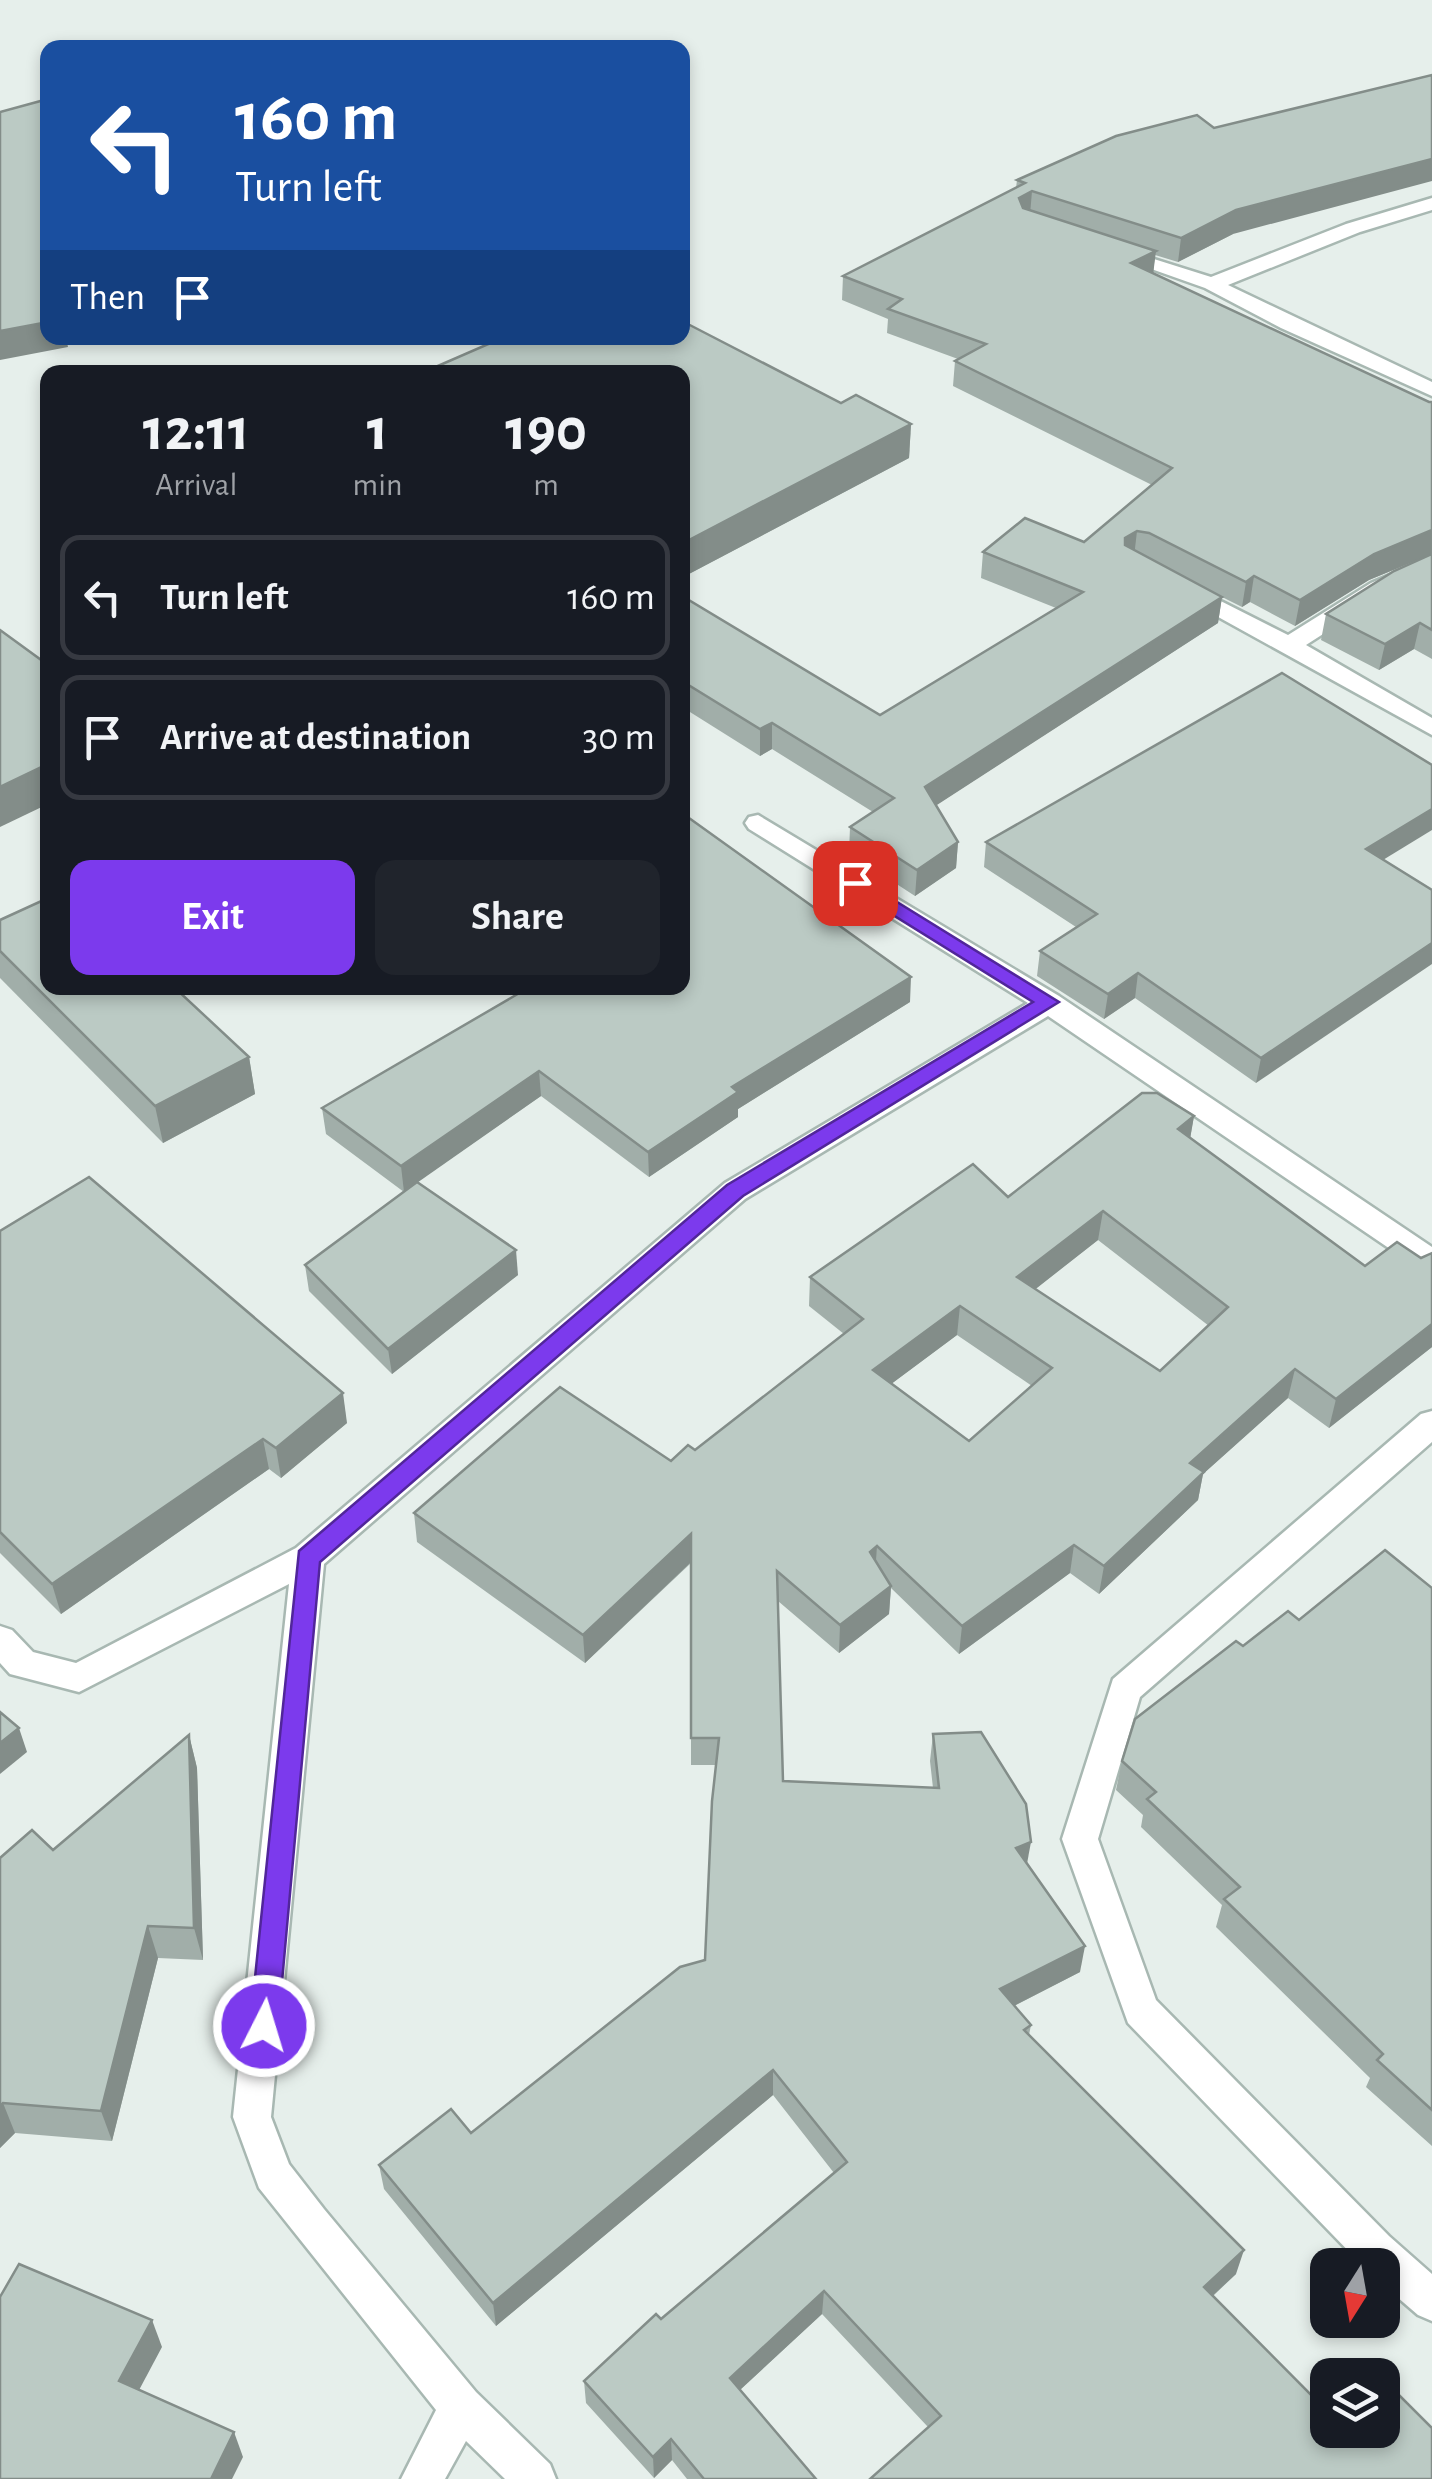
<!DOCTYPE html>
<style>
body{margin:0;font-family:"Alegreya Sans",sans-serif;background:#20242c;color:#f1f3f6;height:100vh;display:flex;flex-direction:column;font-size:38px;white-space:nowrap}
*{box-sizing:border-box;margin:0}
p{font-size:32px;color:#9ea1a6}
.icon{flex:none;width:55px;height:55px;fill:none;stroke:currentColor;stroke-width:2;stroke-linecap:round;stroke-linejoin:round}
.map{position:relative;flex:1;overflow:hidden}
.side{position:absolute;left:40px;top:365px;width:650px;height:630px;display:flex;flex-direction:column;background:#171b24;border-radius:20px;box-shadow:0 5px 15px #0003}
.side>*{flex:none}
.banner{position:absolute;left:40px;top:40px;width:650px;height:305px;border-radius:20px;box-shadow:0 5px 15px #0003;background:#1a4fa0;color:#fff;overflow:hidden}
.needle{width:65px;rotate:191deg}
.buttons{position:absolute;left:1310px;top:2248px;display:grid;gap:20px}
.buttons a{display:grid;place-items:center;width:90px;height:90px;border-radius:20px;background:#171b24;box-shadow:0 5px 15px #0003;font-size:50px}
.pin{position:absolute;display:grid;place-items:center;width:85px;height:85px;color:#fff;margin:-42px;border-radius:20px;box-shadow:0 5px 15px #0006}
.me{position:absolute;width:110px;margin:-55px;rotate:5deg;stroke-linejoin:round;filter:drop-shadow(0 0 8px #0008)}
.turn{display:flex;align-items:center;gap:35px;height:210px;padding:0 30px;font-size:45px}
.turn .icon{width:130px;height:130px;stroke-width:2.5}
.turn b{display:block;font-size:70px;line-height:85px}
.then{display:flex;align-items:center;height:95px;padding:0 30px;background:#0003;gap:20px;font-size:38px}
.eta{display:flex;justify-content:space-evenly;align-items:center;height:170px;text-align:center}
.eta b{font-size:60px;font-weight:700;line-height:70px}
.action{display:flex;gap:20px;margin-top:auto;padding:20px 30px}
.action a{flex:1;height:115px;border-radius:20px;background:#7c3aed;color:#fff;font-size:40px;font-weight:700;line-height:115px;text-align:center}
.action a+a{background:#20242c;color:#f1f3f6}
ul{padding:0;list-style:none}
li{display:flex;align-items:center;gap:30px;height:125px;margin:0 20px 15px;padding:0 10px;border:5px solid #363941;border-radius:20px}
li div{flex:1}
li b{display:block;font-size:38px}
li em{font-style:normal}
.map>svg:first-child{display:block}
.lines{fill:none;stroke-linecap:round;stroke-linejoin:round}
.minor-casing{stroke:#a8b8b2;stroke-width:5}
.minor{fill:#fff;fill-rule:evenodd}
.wall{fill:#a1aea9;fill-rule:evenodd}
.shaded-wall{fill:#838d89}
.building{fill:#bbcac4;stroke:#838d89;stroke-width:2.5;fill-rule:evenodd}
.route{fill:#7c3aed;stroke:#51269a;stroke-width:2.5}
</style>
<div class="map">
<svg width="1432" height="2479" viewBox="0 0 1432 2479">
<rect width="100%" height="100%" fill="#e6efeb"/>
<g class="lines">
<defs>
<g id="minor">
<path d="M1432 198V210L1360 232 1228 285 1432 382V396L1281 328 1205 288 1109 254 1119 248 1211 277 1346 224Z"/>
<path d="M1432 557V573L1387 593 1306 645 1432 718V735L1173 592 1185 585 1193 587 1288 635 1371 583Z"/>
<path d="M758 815 1059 996 1432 1247V1273L1421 1270 1048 1016 745 1199 324 1564 271 2117 289 2164 324 2209 476 2392 550 2464 556 2479H505L466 2441 445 2479H401L436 2410 259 2188 233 2117 289 1584 79 1692 10 1674 0 1663V1626L12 1630 33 1652 76 1663 296 1548 725 1183 1028 1003 749 829 745 823 749 817Z"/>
<path d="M1432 1411V1442L1140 1697 1098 1839 1156 2000 1389 2236 1432 2274V2321L1418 2315 1382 2284V2265L1361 2264 1128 2023 1062 1839 1113 1679 1421 1414Z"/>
</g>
</defs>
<use href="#minor" class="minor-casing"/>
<use href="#minor" class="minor"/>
</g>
<g class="wall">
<path d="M1017 180 1233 234 1178 262 1155 255 1153 273 1432 554 1369 580 1295 626 1250 602 1242 607 1222 597 1218 623 936 805 958 842 956 868 915 896 849 853 850 827 873 812 772 749 760 756 682 707V596L880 715 1056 608 981 578 983 552 1084 542 1152 485 953 386 955 361 958 359 887 333 888 319 842 300 843 276 1016 188Z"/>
<path d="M682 372 841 403 911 424 909 458 687 575 682 572Z"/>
<path d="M1432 554V659L1414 649 1379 670 1321 640 1326 614Z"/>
<path d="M986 842 1383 860 1256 1083 1135 998 1104 1019 1037 976 1040 951 1076 927 984 867Z"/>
<path d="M0 920 249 1057 255 1094 163 1143 0 978Z"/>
<path d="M910 1002 738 1109V1117L649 1177 541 1096 417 1182 518 1275 392 1374 309 1291 305 1265 404 1192 326 1134 322 1108Z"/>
<path d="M1194 1116 1190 1138 1365 1266 1421 1258 1432 1253V1347L1329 1428 1288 1398 1203 1474 1198 1500 1099 1594 1070 1573 959 1654 891 1588 889 1614 839 1653 778 1601 783 1781 933 1788 930 1761 933 1734 1027 1864 1080 1972 1014 2006 1031 2025 1029 2035 1236 2274 1213 2296 1321 2405 1432 2428 928 2427 822 2314 740 2390 816 2479H687L672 2460 654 2478 586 2403 584 2381 661 2319 834 2173 773 2095 496 2326 384 2189 379 2165 471 2133 705 1960 716 1765H691V1563L585 1663 417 1542 414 1513 671 1461 695 1450 844 1334 809 1306 810 1277 1008 1197ZM1098 1240 1209 1326 1160 1371 1035 1289ZM957 1335 1032 1386 969 1441 891 1384Z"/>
<path d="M0 1231 347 1423 281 1478 269 1469 61 1614 0 1553Z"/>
<path d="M1432 1588V2146L1366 2087 1370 2078 1216 1927 1222 1905 1141 1827 1143 1815 1116 1790 1122 1761 1243 1646 1299 1620Z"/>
<path d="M189 1735 197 1768 203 1960 158 1958 112 2141 15 2133 0 2148V1858L53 1850Z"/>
</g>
<g class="shaded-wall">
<path d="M1432 159V181L1233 234 1178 262 1181 238 1236 210Z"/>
<path d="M1032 191 1030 215 1017 222 1019 198Z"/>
<path d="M1156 251 1153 275 1131 263Z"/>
<path d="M48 322V338H66L68 347 0 360V331Z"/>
<path d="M911 424 909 458 687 575V541Z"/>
<path d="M1432 530V554L1369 580 1295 626 1300 600 1374 554Z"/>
<path d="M1137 531 1134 557 1122 564 1125 538Z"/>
<path d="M1254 576 1250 602 1242 607 1246 582Z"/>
<path d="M1222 597 1218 623 923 814 925 787Z"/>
<path d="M1420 623 1414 649 1379 670 1385 644Z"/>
<path d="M772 723V749L760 756V729Z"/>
<path d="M47 764 48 804 0 827V787Z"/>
<path d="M1432 809V830L1360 874 1366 849Z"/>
<path d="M958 842 956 868 915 896 917 870Z"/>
<path d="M1432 943V964L1256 1083 1261 1058Z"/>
<path d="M1138 973 1135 998 1104 1019 1108 994Z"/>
<path d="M911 977 910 1002 738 1109V1117L649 1177 648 1152 732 1087Z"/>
<path d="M249 1057 255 1094 163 1143 155 1106Z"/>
<path d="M539 1071 541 1096 404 1192 401 1166Z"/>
<path d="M1194 1116 1189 1145 1178 1129Z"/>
<path d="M1103 1211 1098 1240 1014 1306 1017 1277Z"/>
<path d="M516 1250 518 1275 392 1374 388 1349Z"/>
<path d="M960 1306 957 1335 871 1399 873 1370Z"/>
<path d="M1432 1324V1347L1329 1428 1336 1399Z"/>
<path d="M1295 1369 1288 1398 1203 1474 1198 1500 1099 1594 1104 1566 1190 1463Z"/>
<path d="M343 1393 347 1423 281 1478 276 1448Z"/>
<path d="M263 1439 269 1469 61 1614 52 1584Z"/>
<path d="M691 1534V1562L585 1663 583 1635Z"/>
<path d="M1074 1545 1070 1573 959 1654 962 1626Z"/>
<path d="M877 1546 875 1574 870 1552Z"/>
<path d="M891 1586 889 1614 839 1653 840 1625Z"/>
<path d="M19 1728 27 1752 0 1774V1743Z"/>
<path d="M189 1735 197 1768 203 1960 194 1928Z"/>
<path d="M1031 1842 1026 1869 1016 1848Z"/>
<path d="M148 1926 158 1958 112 2141 101 2111Z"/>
<path d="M1085 1946 1080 1972 996 2015 1000 1989Z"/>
<path d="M773 2070V2095L496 2326 493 2303Z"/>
<path d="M3 2103 15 2133 0 2148V2106Z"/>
<path d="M1244 2250 1236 2274 1197 2310 1204 2287Z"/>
<path d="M824 2291 822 2314 729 2400 730 2378Z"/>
<path d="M152 2320 162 2347 130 2407 119 2381Z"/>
<path d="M234 2432 243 2457 232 2479H211Z"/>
<path d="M671 2439 672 2460 654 2478 653 2457Z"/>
</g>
<g class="building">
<path d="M1432 75V159L1236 210 1181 238 1032 191 1019 198 1023 208 1156 251 1131 263 1429 402H1432V530L1374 554 1300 600 1254 576 1246 582 1149 533 1137 531 1125 538V545L1222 597 925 787 958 842 917 870 850 827 894 798 772 723 760 729 682 681V596L880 715 1083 592 983 552 1025 518 1084 542 1172 468 955 361 986 344 888 309 902 299 843 276 1025 183 1017 180 1116 136 1197 115 1214 128Z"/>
<path d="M48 99V272H43L48 283V322L0 331V112Z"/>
<path d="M682 321 841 403 856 395 911 424 687 541 682 538V372H424L502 338H682Z"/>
<path d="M1432 554V630L1420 623 1385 644 1326 614 1394 571Z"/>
<path d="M0 630 48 665V764L0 787Z"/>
<path d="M1282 673 1432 765V809L1366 849 1432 890V943L1261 1058 1138 973 1108 994 1040 951 1097 914 986 842Z"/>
<path d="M682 813 911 977 732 1087 738 1092 648 1152 539 1071 401 1166 322 1108 528 988H682Z"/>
<path d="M48 898V988H175L249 1057 155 1106 0 951V920Z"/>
<path d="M1142 1093H1157L1194 1116 1178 1129 1365 1266 1397 1242 1421 1258 1432 1253V1324L1336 1399 1295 1369 1190 1463 1204 1472 1104 1566 1074 1545 962 1626 877 1546 870 1552 891 1586 840 1625 777 1571 783 1781 939 1788 933 1734 981 1732 1026 1804 1031 1842 1016 1848 1085 1946 1000 1989 1031 2025 1024 2030 1244 2250 1204 2287 1321 2405 1328 2398V2430H1382V2378L1432 2428V2479H870L941 2416 824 2291 730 2378 816 2479H704L671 2439 653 2457 584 2381 656 2314 661 2319 847 2162 773 2070 493 2303 379 2165 451 2109 471 2133 680 1967 705 1960 712 1801 719 1738H691V1534L583 1635 414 1513 560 1387 671 1461 688 1445 695 1450 863 1319 810 1277 973 1164 1008 1197ZM1103 1211 1228 1307 1160 1371 1017 1277ZM960 1306 1052 1368 969 1441 873 1370Z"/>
<path d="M89 1177 343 1393 276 1448 263 1439 52 1584 0 1532V1231Z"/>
<path d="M417 1182 516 1250 388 1349 305 1265Z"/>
<path d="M1385 1550 1432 1588V2110L1377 2060 1383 2054 1224 1899 1240 1887 1147 1799 1156 1792 1122 1761 1135 1719 1236 1641 1243 1646 1288 1611 1299 1620Z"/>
<path d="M0 1712 19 1728 0 1743Z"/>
<path d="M189 1735 194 1928 148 1926 101 2111 3 2103 0 2106V1858L32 1830 53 1850Z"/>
<path d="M19 2264 152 2320 119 2381 234 2432 211 2479H0V2297Z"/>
<path d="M1365 2361 1379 2375H1351Z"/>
</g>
<path class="route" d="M855 876 1059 1002 743 1196 320 1562 278 2026 274 2035 264 2039 254 2035 250 2026 299 1551 727 1185 1033 1002 848 887V878Z"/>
</svg>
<div class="buttons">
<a><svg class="needle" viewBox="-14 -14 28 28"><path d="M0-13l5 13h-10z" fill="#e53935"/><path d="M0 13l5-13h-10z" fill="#9ea1a6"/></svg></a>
<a><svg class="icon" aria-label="layers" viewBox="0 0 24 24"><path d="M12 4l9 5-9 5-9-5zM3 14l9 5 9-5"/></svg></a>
</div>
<div class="pin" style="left:855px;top:883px;background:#d93025"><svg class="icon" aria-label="arrive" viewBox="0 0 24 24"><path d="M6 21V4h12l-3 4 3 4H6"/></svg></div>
<svg class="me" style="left:264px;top:2026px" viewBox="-20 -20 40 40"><circle r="17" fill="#7c3aed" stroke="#fff" stroke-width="3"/><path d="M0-11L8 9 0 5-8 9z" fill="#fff"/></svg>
<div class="banner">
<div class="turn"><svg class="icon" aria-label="left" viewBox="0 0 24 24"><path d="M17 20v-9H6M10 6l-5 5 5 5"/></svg><div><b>160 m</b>Turn left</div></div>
<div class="then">Then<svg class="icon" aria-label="arrive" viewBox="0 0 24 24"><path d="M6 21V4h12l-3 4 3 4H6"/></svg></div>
</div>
<section class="side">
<div class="eta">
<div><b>12:11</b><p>Arrival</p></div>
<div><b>1</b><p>min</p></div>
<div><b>190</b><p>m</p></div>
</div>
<ul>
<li><svg class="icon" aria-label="left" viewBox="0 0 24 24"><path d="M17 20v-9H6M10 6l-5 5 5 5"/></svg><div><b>Turn left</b></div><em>160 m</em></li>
<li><svg class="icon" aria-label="arrive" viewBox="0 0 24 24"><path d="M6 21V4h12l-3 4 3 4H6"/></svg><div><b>Arrive at destination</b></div><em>30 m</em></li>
</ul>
<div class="action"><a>Exit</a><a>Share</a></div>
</section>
</div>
